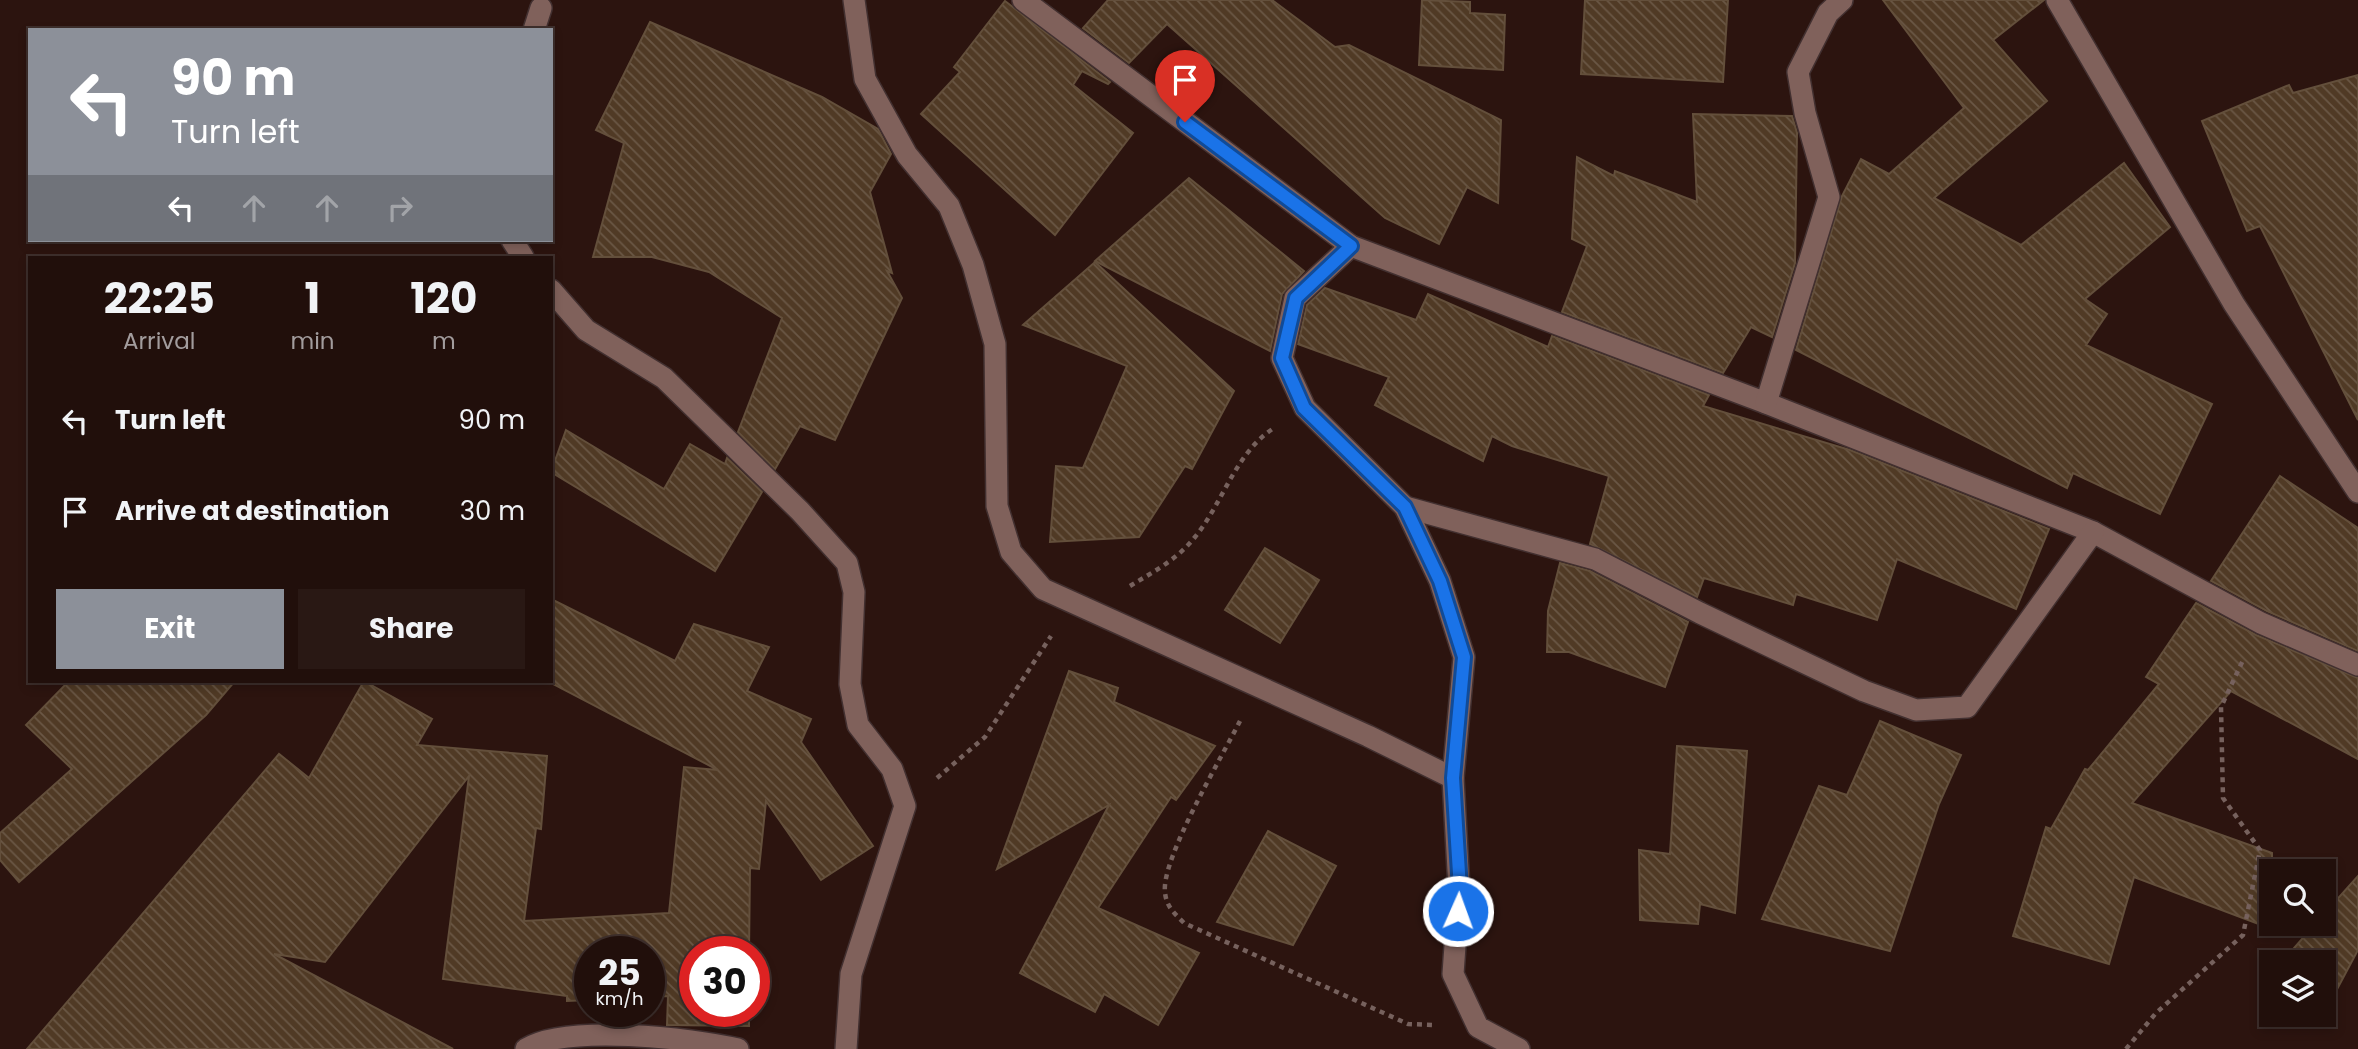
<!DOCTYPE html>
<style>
body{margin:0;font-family:Poppins,sans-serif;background:#291814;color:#f1f3f6;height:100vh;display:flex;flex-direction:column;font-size:26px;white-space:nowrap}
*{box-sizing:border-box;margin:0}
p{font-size:23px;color:#a29c9d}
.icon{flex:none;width:38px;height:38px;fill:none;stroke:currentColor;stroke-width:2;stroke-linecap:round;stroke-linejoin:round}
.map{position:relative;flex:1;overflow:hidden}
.sheet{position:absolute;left:28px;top:256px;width:525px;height:427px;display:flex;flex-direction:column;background:#210f0b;border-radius:0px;box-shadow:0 4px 10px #0003,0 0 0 2px #3e2f2c}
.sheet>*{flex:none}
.top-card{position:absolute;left:28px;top:28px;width:525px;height:214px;border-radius:0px;box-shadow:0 4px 10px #0003,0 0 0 2px #3e2f2c;background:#8c9099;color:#fff;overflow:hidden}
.tools{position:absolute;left:2259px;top:859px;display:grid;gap:14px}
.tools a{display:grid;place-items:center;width:77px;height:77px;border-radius:0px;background:#210f0b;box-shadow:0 4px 10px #0003,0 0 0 2px #3e2f2c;font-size:35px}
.speed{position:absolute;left:574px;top:936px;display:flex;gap:14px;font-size:35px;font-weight:700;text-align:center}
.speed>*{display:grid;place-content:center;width:91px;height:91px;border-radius:50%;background:#210f0b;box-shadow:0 4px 10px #0003,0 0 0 2px #3e2f2c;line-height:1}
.speed small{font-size:18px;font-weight:400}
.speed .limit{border:10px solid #d22;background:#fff;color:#111}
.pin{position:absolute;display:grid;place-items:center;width:60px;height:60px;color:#fff;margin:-72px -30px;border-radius:50% 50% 50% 0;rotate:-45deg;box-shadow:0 0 7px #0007}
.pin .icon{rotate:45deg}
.me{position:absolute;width:77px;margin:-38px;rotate:2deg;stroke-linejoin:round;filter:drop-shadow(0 0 5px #0008)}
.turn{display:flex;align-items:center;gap:24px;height:147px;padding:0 28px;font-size:32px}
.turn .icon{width:91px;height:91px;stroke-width:2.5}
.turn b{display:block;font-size:49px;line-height:60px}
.lanes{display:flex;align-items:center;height:66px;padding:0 28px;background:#0003;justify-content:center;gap:35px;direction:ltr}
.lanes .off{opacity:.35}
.eta{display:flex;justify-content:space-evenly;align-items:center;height:119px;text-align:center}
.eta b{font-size:42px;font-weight:700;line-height:49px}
.primary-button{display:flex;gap:14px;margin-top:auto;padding:14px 28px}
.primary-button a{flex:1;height:80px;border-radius:0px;background:#8c9099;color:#fff;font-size:28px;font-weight:700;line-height:80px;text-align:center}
.primary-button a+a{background:#291814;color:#f1f3f6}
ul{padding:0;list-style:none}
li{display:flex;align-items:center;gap:21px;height:91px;padding:0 28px}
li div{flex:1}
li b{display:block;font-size:26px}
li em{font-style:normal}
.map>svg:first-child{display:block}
.building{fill:url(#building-back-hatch);stroke:#634f3b;stroke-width:2}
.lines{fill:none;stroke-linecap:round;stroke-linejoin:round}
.minor-casing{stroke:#423030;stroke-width:24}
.path{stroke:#76615d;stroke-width:4.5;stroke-dasharray:5 5;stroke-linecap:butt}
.minor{stroke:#80615b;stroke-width:21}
.route-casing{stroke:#114b97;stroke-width:18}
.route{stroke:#1a73e8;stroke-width:12}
</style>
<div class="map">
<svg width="2358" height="1049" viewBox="0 0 2358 1049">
<defs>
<pattern id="building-back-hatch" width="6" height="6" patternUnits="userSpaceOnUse" patternTransform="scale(1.75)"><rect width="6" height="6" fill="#503a25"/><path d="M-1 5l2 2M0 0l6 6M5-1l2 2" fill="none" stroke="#6a5745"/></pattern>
</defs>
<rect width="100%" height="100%" fill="#2c140f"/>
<g class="building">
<path d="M1108 0H1272L1335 47 1349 45 1501 120 1498 203 1467 187 1439 244 1385 218 1167 24 1129 63 1083 28Z"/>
<path d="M1422 0 1470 2V13L1505 15 1503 70 1419 65Z"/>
<path d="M1585 0H1728L1723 82 1581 74Z"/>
<path d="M1883 0H2044L1993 40 2047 101 1934 198 2021 245 2124 163 2170 227 2085 299 2107 314 2086 345 2212 404 2160 514 2073 473 2067 488 1796 350 1842 196 1861 159 1889 174 1964 108Z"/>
<path d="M1005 1 1110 82 1108 84 1082 71 1073 85 1133 133 1055 235 921 114 960 72 954 67Z"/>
<path d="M650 22 822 97 878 129 891 154 870 192 892 273 887 271 902 298 835 440 800 426 775 469 738 432 782 318 709 272 652 257H593L624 143 596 130Z"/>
<path d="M2358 75V420L2260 226 2247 231 2202 121 2289 85 2293 93Z"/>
<path d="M1693 114 1792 116 1797 133 1795 263 1772 337 1751 327 1723 373 1562 312 1587 246 1572 239 1577 157 1614 176 1615 171 1697 202Z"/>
<path d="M1189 178 1304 271 1282 294 1270 351 1095 261Z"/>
<path d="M1095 262 1234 391 1192 469 1185 466 1139 537 1050 542 1056 466 1083 468 1127 366 1023 325Z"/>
<path d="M1325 288 1416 320 1428 294 1548 347 1552 336 1709 395 1703 406 1850 450 2049 529 2016 609 1897 559 1877 620 1796 594 1793 605 1704 578 1697 597 1590 544 1609 476 1512 446 1492 436 1483 461 1375 405 1389 377 1298 344 1307 305Z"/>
<path d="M566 430 664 489 690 444 725 464 727 458 762 492 715 571 551 472Z"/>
<path d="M2280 476 2358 528V651L2267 611 2211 581Z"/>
<path d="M1265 548 1319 580 1280 643 1225 610Z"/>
<path d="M1560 563 1590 571 1688 622 1665 687 1569 652H1547L1548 611Z"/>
<path d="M551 599 675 661 694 624 769 647 747 691 811 719 801 742 873 846 821 880 766 801 759 869 750 868 749 952H695V1012H749V1026L667 1025 668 996 649 997V952H590V1000L567 1001V996L443 979 469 776 325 962 274 954 453 1049H27L279 754 309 778 364 681 432 719 417 745 547 756 541 829 536 828 524 921 669 913 684 767 718 770 551 683Z"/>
<path d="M2196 603 2256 635 2358 678V759L2231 691 2132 803 2272 853V929L2134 877 2109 964 2013 936 2046 827 2051 829 2085 769 2088 770 2159 684 2146 677Z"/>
<path d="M1069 671 1118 688 1114 702 1215 746 1176 800 1171 797 1098 908 1199 953 1158 1025 1104 994 1095 1012 1020 973 1109 805 997 869Z"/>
<path d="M69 681H235L206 715 19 882 0 860V833L72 769 26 725Z"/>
<path d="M1880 721 1961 755 1939 804 1890 951 1762 919 1819 786 1847 795Z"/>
<path d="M1677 746 1747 751 1735 913 1700 904 1698 924 1640 920 1639 850 1670 854Z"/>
<path d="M1268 831 1336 866 1293 945 1217 922Z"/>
<path d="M2358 876V950L2327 1008 2324 1006V962H2282L2315 924H2324V914Z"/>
</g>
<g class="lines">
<defs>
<g id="minor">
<path d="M854 0 865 79 907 155 949 206 973 265 995 344 997 506 1011 552 1043 589 1368 736 1453 778"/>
<path d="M1023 0 1351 246 1766 403 2093 532 2261 623 2358 665"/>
<path d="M2057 0 2234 304 2358 492"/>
<path d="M534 30 541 8"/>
<path d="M512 240 523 257"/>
<path d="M1351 246 1295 298 1282 358 1305 408 1405 507 1440 581 1464 657 1453 778 1459 889 1453 974 1478 1027 1519 1049"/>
<path d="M551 290 586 330 664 378 800 511 847 563 854 592 850 684 858 725 892 769 905 806 851 974 846 1049"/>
<path d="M1766 403 1829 197 1805 113 1798 72 1828 13 1842 0"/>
<path d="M1405 507 1595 559 1700 613 1864 691 1916 710 1967 707 2093 532"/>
<path d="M526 1049C566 1024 691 1038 738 1049"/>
</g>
</defs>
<use href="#minor" class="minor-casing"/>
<g class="path">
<path d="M1130 586C1153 572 1178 559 1195 537 1223 503 1235 453 1274 428"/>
<path d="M1240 721C1223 755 1161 859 1165 892 1166 906 1174 913 1184 923L1408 1024 1434 1025"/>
<path d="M937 778 985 737 1051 636"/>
<path d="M2126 1049 2156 1013 2243 935 2260 850 2223 798 2221 707 2244 658"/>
</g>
<use href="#minor" class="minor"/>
</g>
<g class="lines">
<defs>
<path id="route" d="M1185 122 1351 246 1296 298 1282 358 1304 408 1405 507 1440 581 1464 657 1453 778 1460 889 1458 911"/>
</defs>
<use href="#route" class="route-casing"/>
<use href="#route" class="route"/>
</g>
</svg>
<div class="tools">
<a><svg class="icon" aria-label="search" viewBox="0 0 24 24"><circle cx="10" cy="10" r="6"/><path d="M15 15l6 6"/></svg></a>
<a><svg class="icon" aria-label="layers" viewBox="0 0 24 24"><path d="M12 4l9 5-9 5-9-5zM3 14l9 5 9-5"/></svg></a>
</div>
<div class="speed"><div>25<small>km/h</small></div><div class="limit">30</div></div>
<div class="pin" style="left:1185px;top:122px;background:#d93025"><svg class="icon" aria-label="arrive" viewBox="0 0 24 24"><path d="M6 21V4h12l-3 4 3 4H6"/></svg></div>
<svg class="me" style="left:1458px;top:911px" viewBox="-20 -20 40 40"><circle r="17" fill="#1a73e8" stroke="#fff" stroke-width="3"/><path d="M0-11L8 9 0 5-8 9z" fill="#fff"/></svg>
<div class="top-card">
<div class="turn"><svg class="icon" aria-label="left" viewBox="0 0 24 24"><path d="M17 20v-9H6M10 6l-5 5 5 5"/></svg><div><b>90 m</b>Turn left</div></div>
<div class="lanes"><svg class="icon" aria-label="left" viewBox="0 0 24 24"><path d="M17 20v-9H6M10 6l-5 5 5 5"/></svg><svg class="icon off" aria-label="ahead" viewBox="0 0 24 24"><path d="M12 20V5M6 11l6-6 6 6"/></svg><svg class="icon off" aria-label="ahead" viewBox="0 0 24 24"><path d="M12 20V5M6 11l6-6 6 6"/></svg><svg class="icon off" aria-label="right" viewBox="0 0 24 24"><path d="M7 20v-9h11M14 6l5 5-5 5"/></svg></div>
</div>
<section class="sheet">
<div class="eta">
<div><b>22:25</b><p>Arrival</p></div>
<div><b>1</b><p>min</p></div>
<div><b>120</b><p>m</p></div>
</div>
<ul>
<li><svg class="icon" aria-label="left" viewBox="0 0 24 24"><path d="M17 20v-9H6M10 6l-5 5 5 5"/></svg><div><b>Turn left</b></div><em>90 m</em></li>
<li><svg class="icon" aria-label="arrive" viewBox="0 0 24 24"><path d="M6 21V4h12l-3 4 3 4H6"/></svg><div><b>Arrive at destination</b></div><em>30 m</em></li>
</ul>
<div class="primary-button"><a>Exit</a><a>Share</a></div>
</section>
</div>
